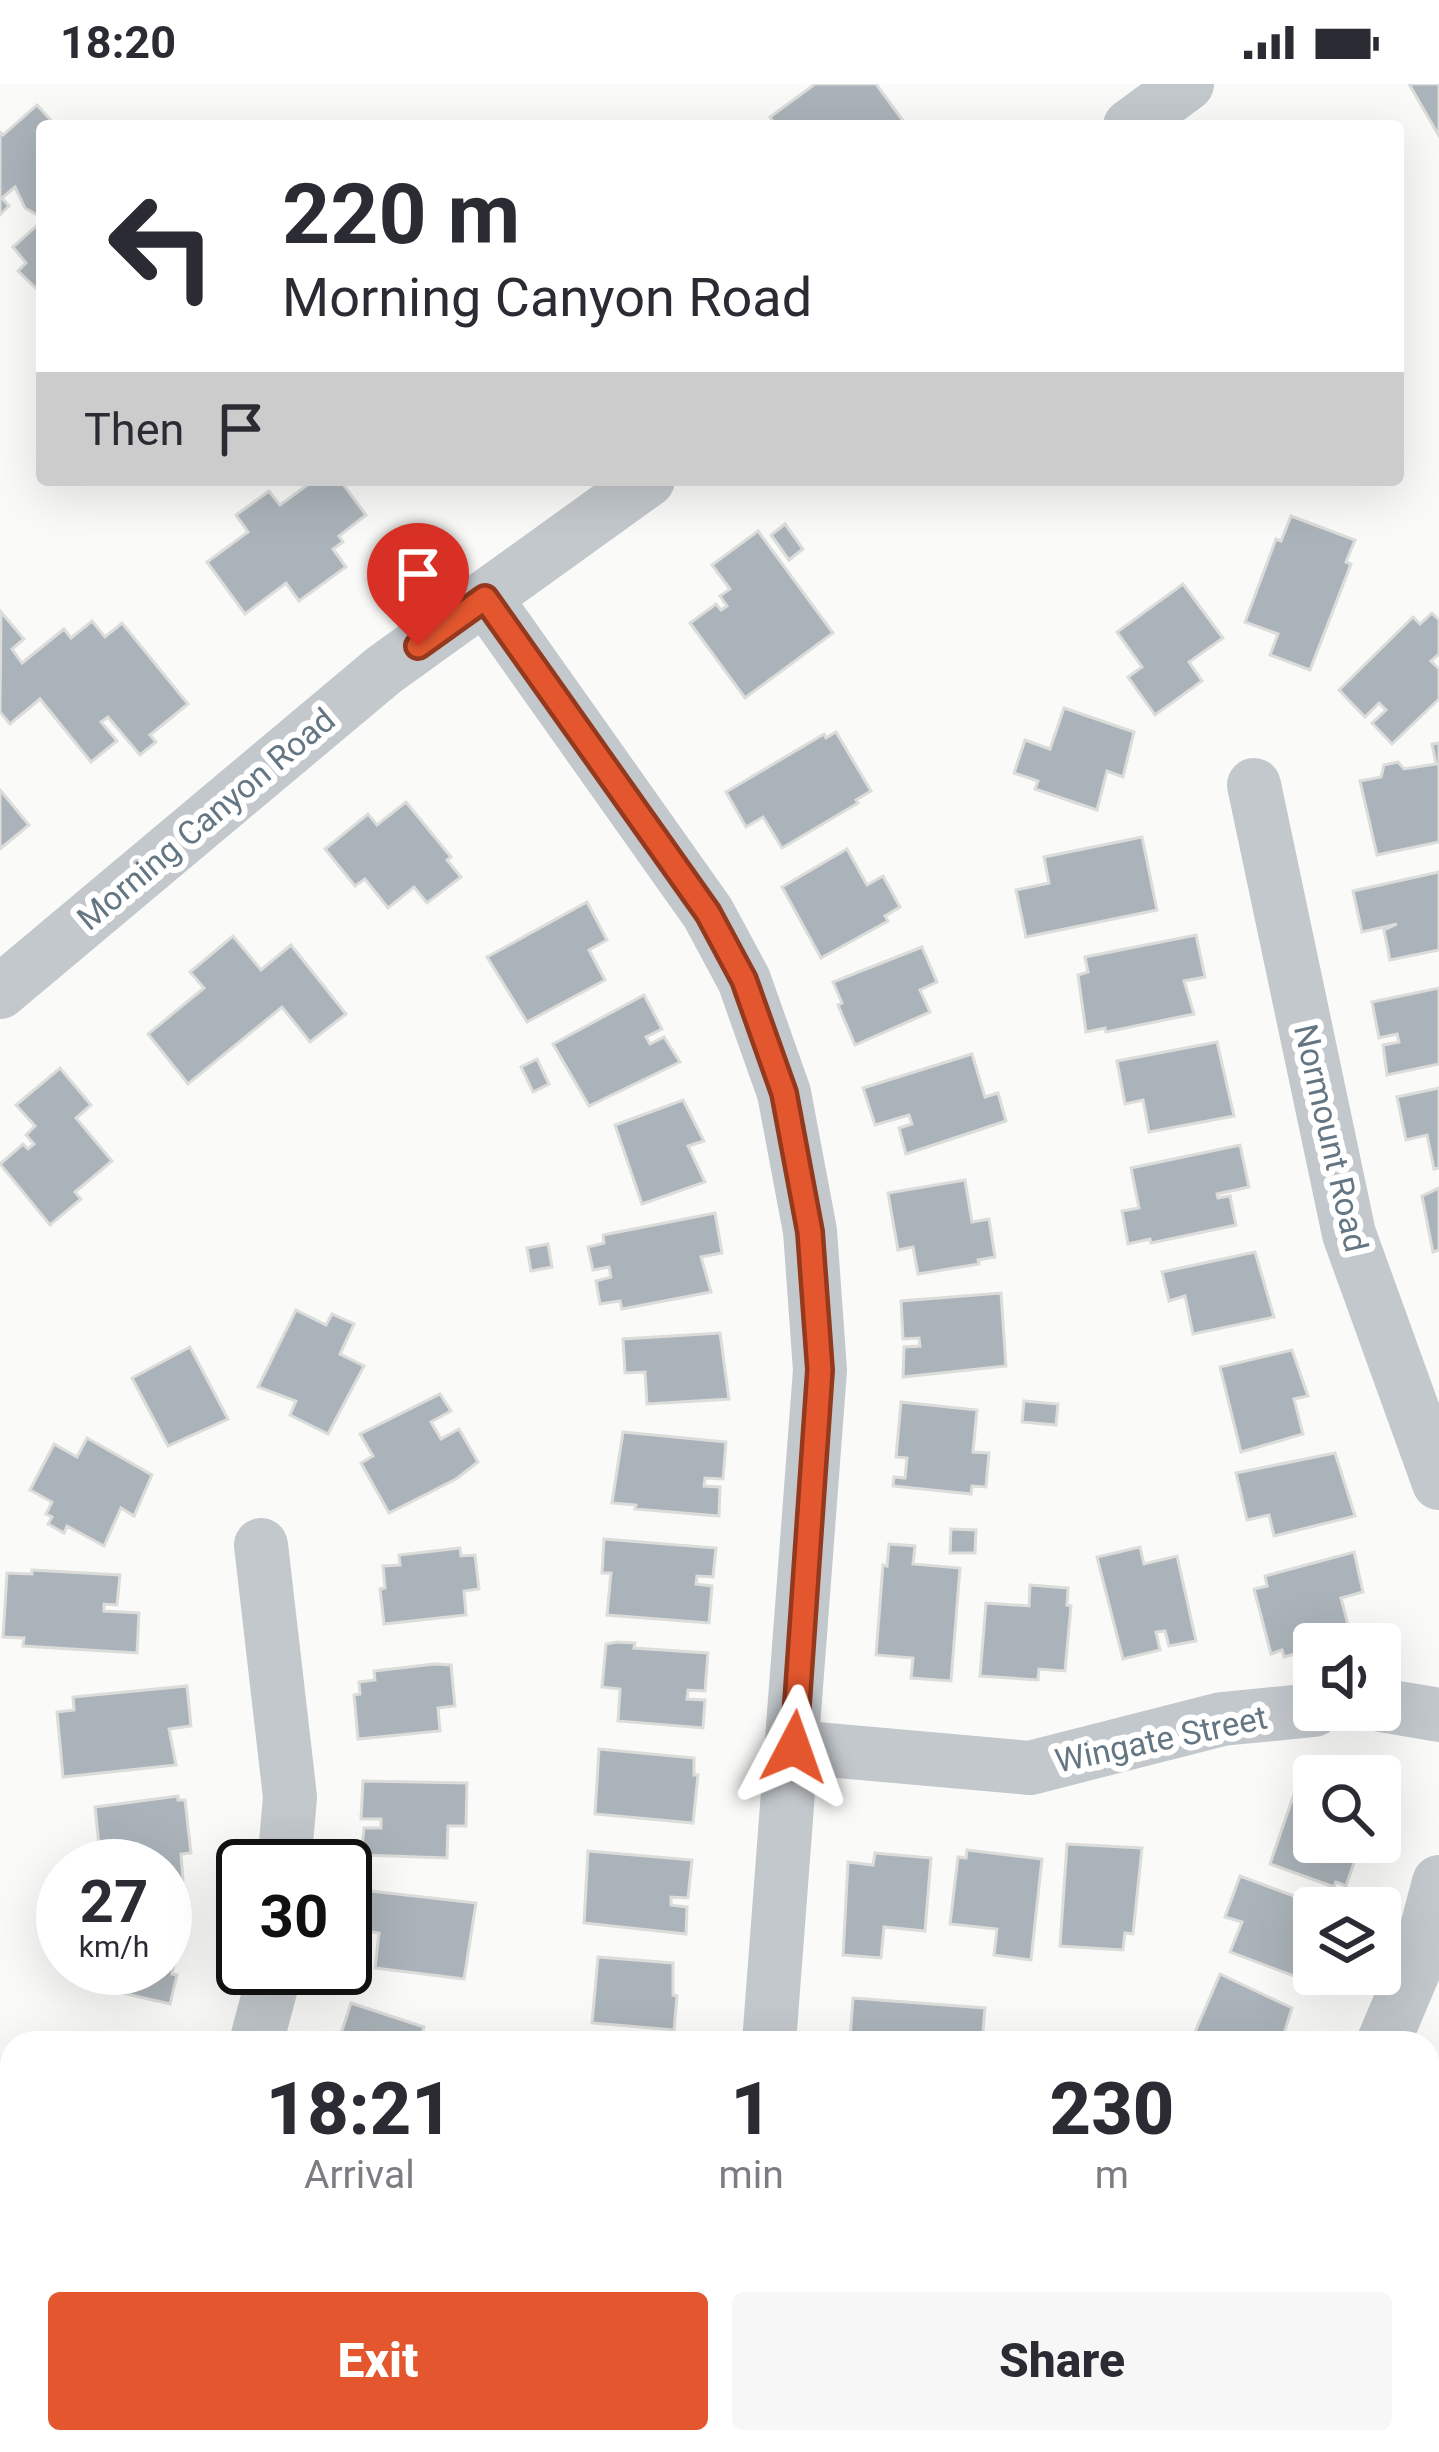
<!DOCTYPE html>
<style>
body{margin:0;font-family:Roboto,sans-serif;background:#f7f7f7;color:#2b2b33;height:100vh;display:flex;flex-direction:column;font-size:45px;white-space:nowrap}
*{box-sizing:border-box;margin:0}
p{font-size:39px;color:#7c7c81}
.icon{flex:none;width:66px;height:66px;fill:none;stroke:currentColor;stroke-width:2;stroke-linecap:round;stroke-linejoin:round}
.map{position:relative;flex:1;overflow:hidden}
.details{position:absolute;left:0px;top:1947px;width:1440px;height:423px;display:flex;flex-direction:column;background:#fff;border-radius:36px 36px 0 0;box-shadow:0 12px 48px #0002}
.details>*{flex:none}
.banner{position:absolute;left:36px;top:36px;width:1368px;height:366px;border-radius:12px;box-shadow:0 12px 48px #0002;background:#fff;color:#2b2b33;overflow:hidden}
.buttons{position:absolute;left:1293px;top:1539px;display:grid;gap:24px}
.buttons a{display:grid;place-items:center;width:108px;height:108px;border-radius:12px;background:#fff;box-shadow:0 12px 48px #0002;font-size:60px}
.speed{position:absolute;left:36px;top:1755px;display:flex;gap:24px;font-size:60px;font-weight:700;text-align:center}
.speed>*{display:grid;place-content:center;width:156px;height:156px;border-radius:50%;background:#fff;box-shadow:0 12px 48px #0002;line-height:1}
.speed small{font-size:30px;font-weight:400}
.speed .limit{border:6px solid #111;border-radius:18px;background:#fff;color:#111}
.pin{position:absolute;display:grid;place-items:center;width:102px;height:102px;color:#fff;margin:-123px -51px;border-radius:50% 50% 50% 0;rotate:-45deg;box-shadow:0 0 12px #0007}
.pin .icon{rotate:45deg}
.me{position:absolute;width:132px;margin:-66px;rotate:4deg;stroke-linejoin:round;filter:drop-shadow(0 0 9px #0008)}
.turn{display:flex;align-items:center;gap:42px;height:252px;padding:0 48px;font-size:54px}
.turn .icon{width:156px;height:156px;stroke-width:2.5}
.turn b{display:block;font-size:84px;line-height:102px}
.then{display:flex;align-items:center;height:114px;padding:0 48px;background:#0003;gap:24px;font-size:45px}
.eta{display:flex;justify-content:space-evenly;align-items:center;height:204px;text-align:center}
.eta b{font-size:72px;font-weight:800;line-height:84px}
.button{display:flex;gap:24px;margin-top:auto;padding:24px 48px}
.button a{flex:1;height:138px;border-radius:12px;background:#e4572e;color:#fff;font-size:48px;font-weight:800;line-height:138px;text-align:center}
.button a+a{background:#f7f7f7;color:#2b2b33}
.status{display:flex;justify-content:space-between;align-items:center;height:84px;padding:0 60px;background:#fff;direction:ltr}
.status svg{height:33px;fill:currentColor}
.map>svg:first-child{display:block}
.building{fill:#aab3b9;stroke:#dcdcda;stroke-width:3}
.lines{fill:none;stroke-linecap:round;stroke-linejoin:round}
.minor{stroke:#c3c8cc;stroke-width:54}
.route-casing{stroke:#94391e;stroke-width:30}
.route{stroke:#e4572e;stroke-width:21}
.labels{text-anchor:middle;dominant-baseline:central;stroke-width:12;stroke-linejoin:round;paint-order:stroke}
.street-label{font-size:33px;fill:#657683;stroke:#fff}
</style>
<div class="status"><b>18:20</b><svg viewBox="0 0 49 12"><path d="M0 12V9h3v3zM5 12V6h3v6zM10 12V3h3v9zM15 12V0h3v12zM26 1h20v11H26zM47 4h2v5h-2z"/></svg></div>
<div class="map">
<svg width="1439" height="2368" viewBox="0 0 1439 2368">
<rect width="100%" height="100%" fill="#fafaf8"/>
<g class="building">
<path d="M815 0H876L907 42H776L770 33Z"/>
<path d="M1409 0H1439V52Z"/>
<path d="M37 21 56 42H42V134L25 124 15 103 2 114 9 122 0 131V48L3 51Z"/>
<path d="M42 137V210L18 187 26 179 13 163Z"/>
<path d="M314 396H340L366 431 339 452 343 458 333 465 346 483 299 517 286 499 245 530 207 478 248 448 236 431 269 407 280 421Z"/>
<path d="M1291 432 1355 456 1346 478 1351 480 1310 586 1270 571 1278 550 1245 538 1276 455 1281 457Z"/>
<path d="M785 440 803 465 789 476 771 451Z"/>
<path d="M758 447 833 549 745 614 690 539 716 520 721 526 727 522 720 512 730 505 712 481Z"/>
<path d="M1183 500 1223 554 1189 578 1202 597 1155 631 1128 593 1142 583 1117 548Z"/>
<path d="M1 528 24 555 12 565 22 579 64 545 71 554 92 537 105 553 122 539 188 620 150 651 156 658 140 671 108 633 101 638 117 657 91 678 40 615 10 640 0 628Z"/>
<path d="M1432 529 1439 536V570L1431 577 1439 585V615L1392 660 1372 639 1386 626 1379 619 1365 633 1339 606 1413 533 1420 540Z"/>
<path d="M1064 624 1134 648 1123 693 1107 687 1097 726 1035 705 1038 697 1014 689 1025 656 1050 665Z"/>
<path d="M836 648 871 707 856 716 858 719 782 764 763 733 746 743 726 708 824 650 826 654Z"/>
<path d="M1439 659V758L1377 771 1360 697 1381 693 1384 681 1398 678 1404 685 1436 680 1432 660Z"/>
<path d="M0 706 29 741 0 765Z"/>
<path d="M406 718 451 773 447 776 461 793 427 819 414 803 388 824 365 795 355 802 325 765 368 730 377 741Z"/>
<path d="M1142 753 1157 826 1026 853 1016 806 1049 799 1044 773Z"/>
<path d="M847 765 867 801 883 792 900 823 885 832 888 837 821 874 782 803Z"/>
<path d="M1439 788V866L1390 876 1384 846 1397 840 1362 848 1353 807Z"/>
<path d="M587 818 607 856 589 866 605 896 527 938 487 873Z"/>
<path d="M1196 851 1205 893 1184 897 1194 930 1106 948 1105 944 1086 948 1078 891 1088 888 1085 873Z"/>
<path d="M233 852 261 886 291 861 346 930 310 958 282 923 188 1000 148 950 204 904 190 888Z"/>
<path d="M922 863 937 898 920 906 930 928 855 961 838 921 842 919 833 898Z"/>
<path d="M1439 904V980L1387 991 1383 961 1399 958 1397 950 1379 954 1372 918Z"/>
<path d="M644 911 662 945 646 953 650 960 664 953 680 978 589 1022 553 960Z"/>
<path d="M1217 958 1234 1032 1149 1048 1143 1016 1125 1020 1117 977Z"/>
<path d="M972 970 985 1013 998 1009 1006 1037 906 1070 899 1044 912 1040 909 1031 875 1041 863 1004Z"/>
<path d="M537 975 549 1000 533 1008 521 983Z"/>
<path d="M60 984 91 1021 76 1034 112 1077 75 1108 81 1115 50 1141 0 1080 23 1060 28 1065 34 1060 26 1051 35 1042 16 1021Z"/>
<path d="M1439 1004V1084L1434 1085 1427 1051 1406 1056 1397 1013Z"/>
<path d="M683 1016 704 1057 688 1062 705 1098 642 1120 615 1041Z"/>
<path d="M1240 1061 1249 1103 1217 1110 1218 1114 1230 1112 1236 1141 1151 1159 1150 1155 1128 1160 1122 1127 1139 1124 1131 1084Z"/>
<path d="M965 1096 972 1138 989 1135 995 1173 978 1176 979 1180 918 1190 913 1163 898 1166 888 1109Z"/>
<path d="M1439 1104V1166L1433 1168 1422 1112Z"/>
<path d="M715 1129 722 1169 701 1173 711 1208 622 1225 620 1217 600 1220 596 1197 611 1193 609 1183 593 1186 588 1163 604 1159 603 1151Z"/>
<path d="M548 1160 552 1183 531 1187 527 1164Z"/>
<path d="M1255 1168 1274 1233 1193 1250 1185 1212 1169 1217 1162 1188Z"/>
<path d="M1001 1209 1006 1282 903 1293 904 1263 920 1262 919 1254 903 1255 901 1217Z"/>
<path d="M296 1226 326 1241 332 1230 354 1240 340 1270 364 1282 328 1350 290 1331 296 1317 258 1303Z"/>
<path d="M720 1249 729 1315 647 1320 645 1288 625 1289 623 1255Z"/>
<path d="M190 1263 228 1335 168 1362 132 1294Z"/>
<path d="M1292 1266 1308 1312 1294 1315 1303 1350 1241 1368 1220 1283Z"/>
<path d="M440 1310 451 1327 431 1338 441 1355 459 1345 478 1378 456 1395 389 1429 361 1379 373 1372 360 1350Z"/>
<path d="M1024 1317 1058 1320 1056 1341 1022 1338Z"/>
<path d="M901 1318 977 1326 973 1368 989 1369 986 1403 972 1402 971 1410 893 1402 894 1393 905 1394 907 1374 896 1373Z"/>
<path d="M623 1348 726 1358 723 1395 705 1394 704 1402 720 1403 719 1432 635 1425 636 1421 612 1419Z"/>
<path d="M87 1354 152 1391 134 1432 121 1424 104 1462 67 1442 64 1449 48 1440 52 1433 46 1430 52 1418 30 1406 54 1360 77 1373Z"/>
<path d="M1335 1369 1355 1432 1274 1452 1269 1431 1247 1436 1236 1389Z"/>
<path d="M951 1445 976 1446 975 1469H950Z"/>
<path d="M604 1455 716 1464 713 1493 697 1492 696 1500 712 1502 709 1539 607 1531 611 1489H602Z"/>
<path d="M889 1460 915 1462 913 1480 960 1484 951 1597 911 1594 913 1574 876 1571 883 1481 887 1482Z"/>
<path d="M1140 1463 1144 1480 1177 1472 1196 1557 1169 1562 1165 1547 1156 1548 1160 1566 1123 1575 1097 1473Z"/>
<path d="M460 1464 461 1472 475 1471 479 1505 464 1507 466 1531 384 1540 380 1505 385 1504 383 1482 400 1481 399 1471Z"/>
<path d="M1354 1468 1363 1508 1341 1514 1351 1552 1333 1560H1314V1565L1284 1573 1282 1566 1271 1570 1254 1505 1267 1502 1265 1492Z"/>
<path d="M32 1486 120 1491 117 1521 104 1520V1527L139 1529 137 1569 23 1562 24 1554 3 1553 7 1489 32 1490Z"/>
<path d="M1030 1501 1068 1504 1067 1521 1071 1522 1065 1587 1039 1585 1038 1596 980 1592 986 1519 1029 1522Z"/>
<path d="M617 1558 635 1559 634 1564 708 1569 705 1607 688 1606 687 1615 705 1616 703 1644 618 1637 620 1605 602 1603 606 1560Z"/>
<path d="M434 1580 451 1581 455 1622 438 1624 440 1647 358 1655 354 1611 360 1610 359 1598 375 1596 374 1587Z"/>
<path d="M187 1602 191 1642 169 1645 176 1681 63 1693 57 1628 74 1626 73 1613Z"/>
<path d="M599 1665 694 1674V1691H698L693 1739 595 1730Z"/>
<path d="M363 1697 467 1699 466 1742H448L447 1774 361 1771 364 1744H381V1735H361Z"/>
<path d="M1297 1701 1314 1706V1758H1361L1346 1802 1336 1798 1334 1803 1270 1780Z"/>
<path d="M178 1712V1716H185L191 1769 181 1770 183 1796 165 1798V1782H101L95 1723Z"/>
<path d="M1067 1760 1142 1764 1133 1850 1125 1849 1123 1866 1060 1862Z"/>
<path d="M967 1766 1042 1775 1031 1876 994 1871 997 1845 950 1840 958 1773 966 1774Z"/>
<path d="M588 1767 692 1776 688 1814 671 1813V1821L687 1823 686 1850 584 1839Z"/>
<path d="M875 1769 931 1774 925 1847 884 1843 881 1874 843 1871 848 1778 873 1781Z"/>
<path d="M1240 1792 1326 1824H1314V1859L1306 1856 1303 1864 1314 1868 1310 1898 1230 1868 1242 1838 1225 1833Z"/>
<path d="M362 1806 476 1819 464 1895 375 1884 379 1849 358 1846Z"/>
<path d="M165 1832 183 1836 172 1890 177 1891 170 1920 79 1899 82 1884H165Z"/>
<path d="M598 1873 673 1879V1911L677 1912 674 1946 592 1939Z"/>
<path d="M1220 1890 1292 1924 1281 1959H1203L1192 1955Z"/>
<path d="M853 1914 985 1924 982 1959H869L850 1955Z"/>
<path d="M351 1919 424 1943 419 1959H338Z"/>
<path d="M1428 2143 1439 2148V2221L1428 2216Z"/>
<path d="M1429 2246 1439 2250V2283L1433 2297 1428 2294Z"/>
<path d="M83 2358H144L108 2368H85Z"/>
<path d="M763 2358H787L807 2368H759Z"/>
<path d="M965 2358 997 2364 1000 2358H1027L1051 2368H961Z"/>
<path d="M1307 2358H1407L1415 2362 1412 2368H1324Z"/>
</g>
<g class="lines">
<g class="minor">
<path d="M1130 42 1187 0"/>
<path d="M485 514 708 829 744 896 784 1009 810 1147 820 1286 769 1959"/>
<path d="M1254 701 1349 1150 1439 1399"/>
<path d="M0 908 384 586 648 396"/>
<path d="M261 1461 290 1713 284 1782"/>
<path d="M1380 1621 1439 1631"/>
<path d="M793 1663 1030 1684 1222 1635 1314 1626"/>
<path d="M256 1959 276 1884"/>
<path d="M1383 1959 1419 1874 1439 1798"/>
<path d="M1428 2046 1439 2051"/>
<path d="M301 2358 306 2368"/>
<path d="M382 2368 478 2364 497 2368"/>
<path d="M678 2368 683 2358"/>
<path d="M1193 2368 1199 2358"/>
</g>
</g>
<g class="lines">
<defs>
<path id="route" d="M418 562 485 514 708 829 744 896 784 1009 810 1148 820 1286 794 1663"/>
</defs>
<use href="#route" class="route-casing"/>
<use href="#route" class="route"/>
</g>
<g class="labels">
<g class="street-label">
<text transform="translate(206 735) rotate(-40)">Morning Canyon Road</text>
<text transform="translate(1331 1054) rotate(77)">Normount Road</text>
<text transform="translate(1161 1655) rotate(-12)">Wingate Street</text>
</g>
</g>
</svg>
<div class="buttons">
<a><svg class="icon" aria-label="sound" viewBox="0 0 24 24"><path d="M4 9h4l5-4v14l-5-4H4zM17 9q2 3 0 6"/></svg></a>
<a><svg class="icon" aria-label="search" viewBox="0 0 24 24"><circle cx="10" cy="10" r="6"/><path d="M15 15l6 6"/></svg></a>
<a><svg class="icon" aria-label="layers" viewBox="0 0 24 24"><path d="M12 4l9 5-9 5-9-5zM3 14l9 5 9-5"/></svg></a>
</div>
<div class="speed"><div>27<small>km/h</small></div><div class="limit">30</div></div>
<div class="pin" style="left:418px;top:562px;background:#d93025"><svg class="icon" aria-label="arrive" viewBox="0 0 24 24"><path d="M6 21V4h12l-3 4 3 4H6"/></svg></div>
<svg class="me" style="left:794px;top:1663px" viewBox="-20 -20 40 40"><path d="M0-17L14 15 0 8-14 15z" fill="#e4572e" stroke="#fff" stroke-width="4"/></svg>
<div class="banner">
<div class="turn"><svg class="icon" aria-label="left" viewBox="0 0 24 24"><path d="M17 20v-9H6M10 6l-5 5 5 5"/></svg><div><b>220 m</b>Morning Canyon Road</div></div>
<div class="then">Then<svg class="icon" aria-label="arrive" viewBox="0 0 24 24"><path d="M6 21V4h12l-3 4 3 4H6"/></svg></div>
</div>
<section class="details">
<div class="eta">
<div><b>18:21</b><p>Arrival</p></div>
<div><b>1</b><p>min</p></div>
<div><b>230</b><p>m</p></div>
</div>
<div class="button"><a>Exit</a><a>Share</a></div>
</section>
</div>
